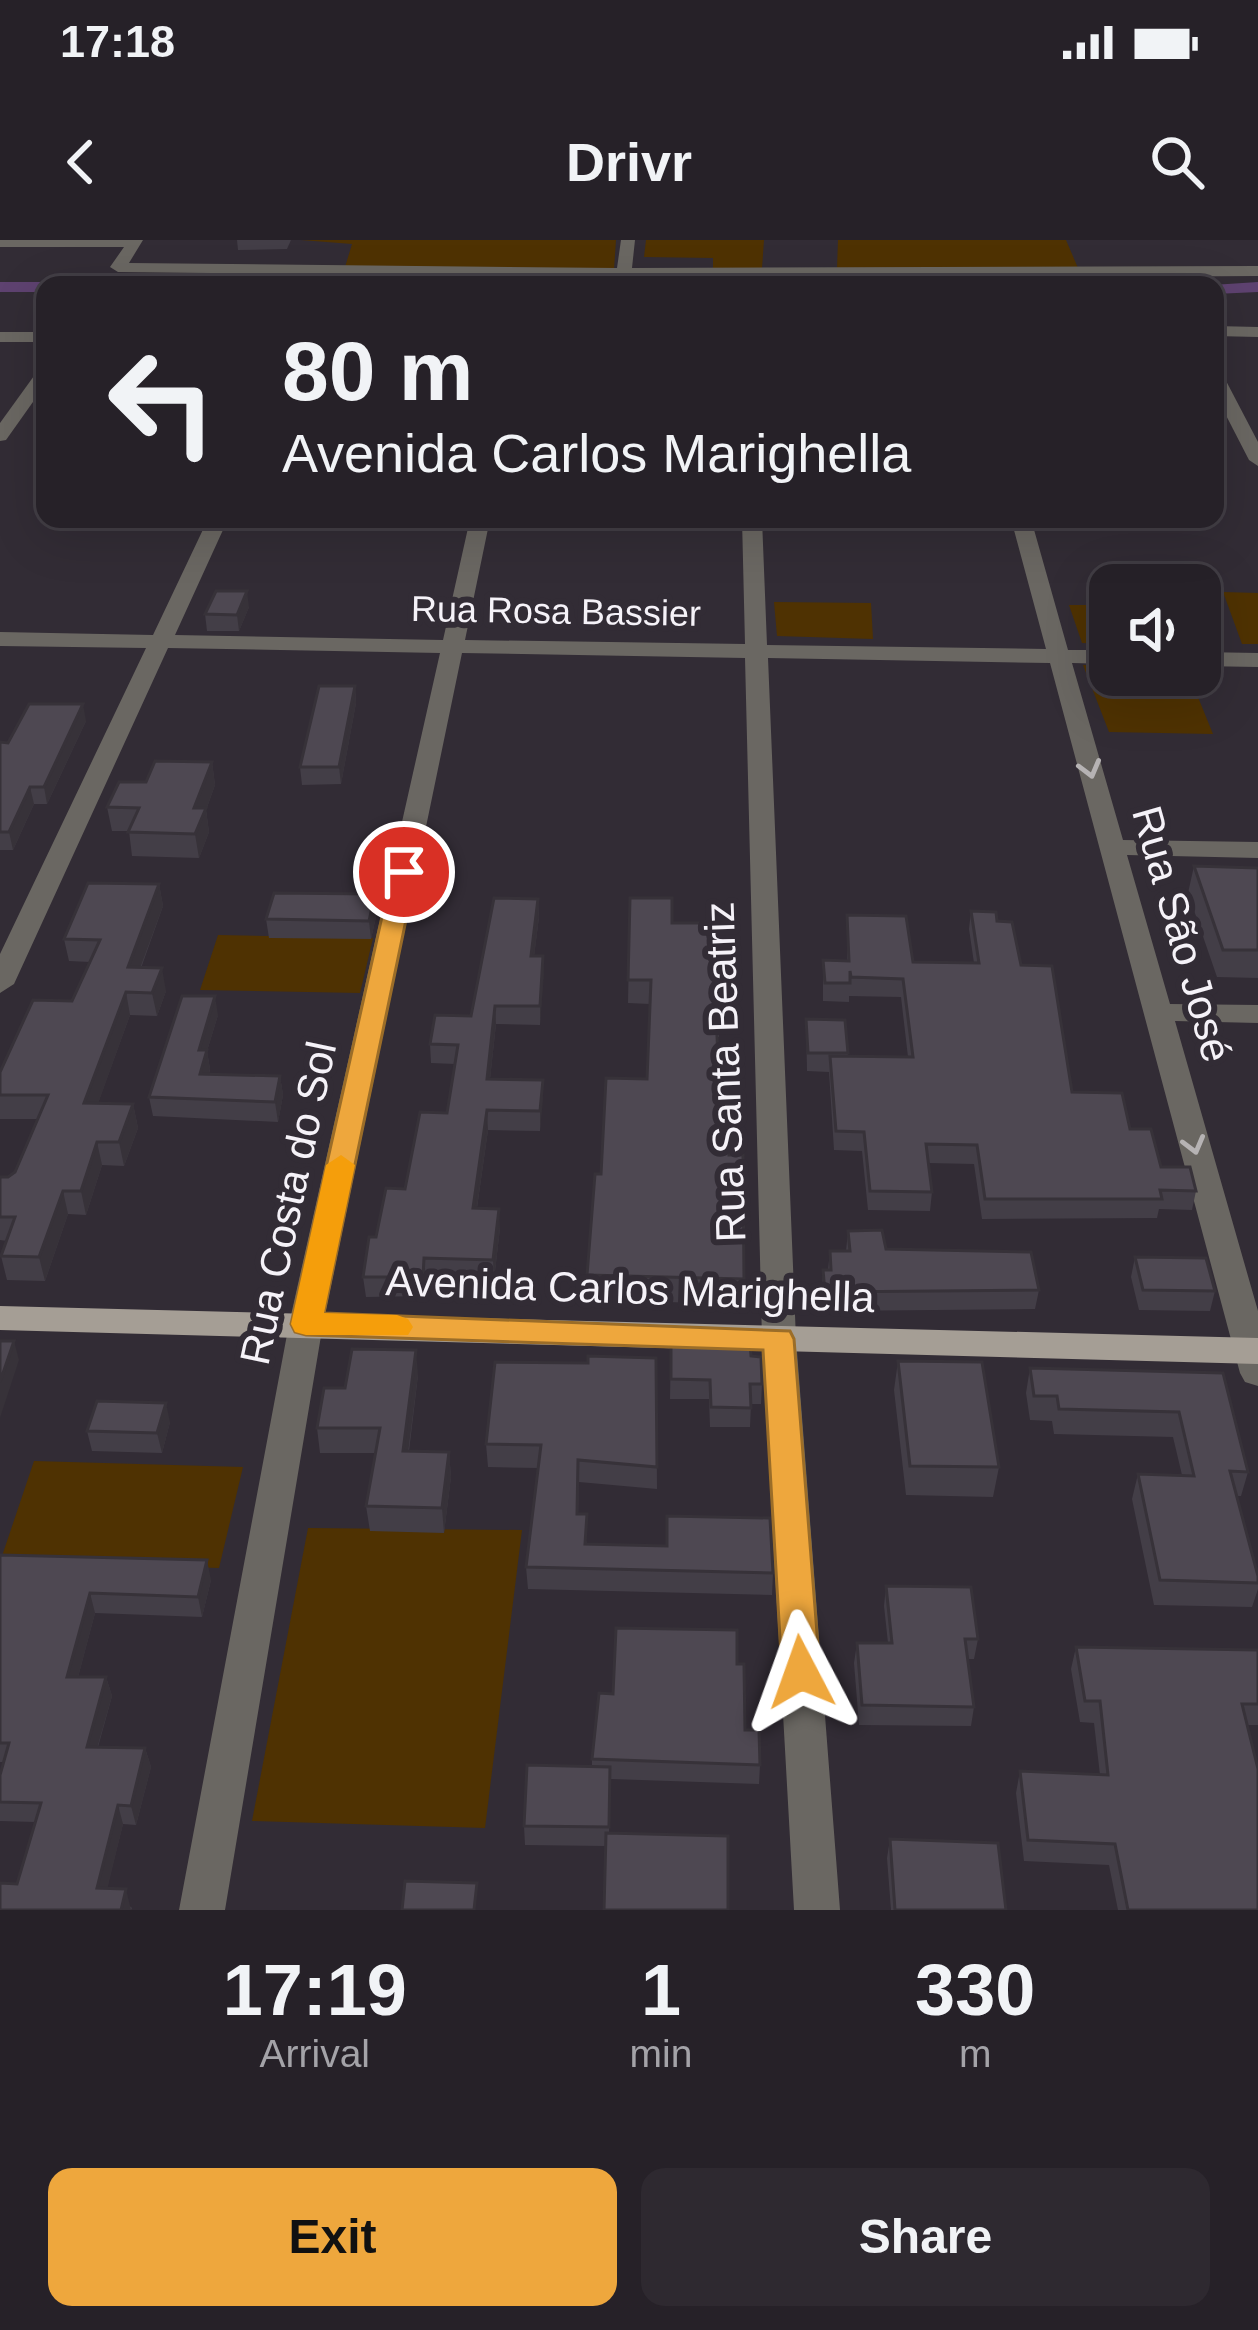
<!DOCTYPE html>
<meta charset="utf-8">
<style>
body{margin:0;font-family:Arial,sans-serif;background:#2e2930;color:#f1f3f6;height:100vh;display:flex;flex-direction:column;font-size:45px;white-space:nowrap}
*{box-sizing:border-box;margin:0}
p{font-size:39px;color:#a4a3a8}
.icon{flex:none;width:66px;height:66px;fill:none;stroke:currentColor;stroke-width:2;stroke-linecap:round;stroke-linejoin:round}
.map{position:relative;height:1670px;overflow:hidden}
.sheet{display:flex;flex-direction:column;background:#262128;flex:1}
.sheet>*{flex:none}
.banner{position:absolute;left:36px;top:36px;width:1188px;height:252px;border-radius:24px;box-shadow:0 12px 48px #0002,0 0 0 3px #423e45;background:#262128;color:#f1f3f6;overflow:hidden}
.fabs{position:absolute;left:1089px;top:324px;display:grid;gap:24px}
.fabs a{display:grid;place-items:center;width:132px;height:132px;border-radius:24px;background:#262128;box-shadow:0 12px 48px #0002,0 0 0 3px #423e45;font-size:60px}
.pin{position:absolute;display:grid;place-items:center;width:102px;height:102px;color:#fff;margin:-51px;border:6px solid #fff;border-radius:50%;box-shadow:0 3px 12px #0007}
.me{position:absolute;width:132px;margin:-66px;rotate:356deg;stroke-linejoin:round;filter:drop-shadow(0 0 9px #0008)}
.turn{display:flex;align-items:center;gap:42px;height:252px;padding:0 48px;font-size:54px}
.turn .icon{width:156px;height:156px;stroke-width:2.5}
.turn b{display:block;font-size:84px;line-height:102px}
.eta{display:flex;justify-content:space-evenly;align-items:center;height:204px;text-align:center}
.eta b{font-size:72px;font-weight:700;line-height:84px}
.action{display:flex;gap:24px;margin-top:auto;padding:24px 48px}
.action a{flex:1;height:138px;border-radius:24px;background:#eea73d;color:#111;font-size:48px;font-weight:700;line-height:138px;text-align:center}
.action a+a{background:#2e2930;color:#f1f3f6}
.status{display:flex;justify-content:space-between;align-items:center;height:84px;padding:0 60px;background:#262128;direction:ltr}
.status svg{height:33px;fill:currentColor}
header{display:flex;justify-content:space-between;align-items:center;height:156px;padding:0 48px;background:#262128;font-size:54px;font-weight:700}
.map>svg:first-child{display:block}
.green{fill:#4f3202}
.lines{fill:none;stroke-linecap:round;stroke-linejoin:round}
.canal{fill:#5e4270;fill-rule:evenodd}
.minor{fill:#6a6762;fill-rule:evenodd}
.major{fill:#a59e95;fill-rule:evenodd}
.wall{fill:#433e47}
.shaded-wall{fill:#373239}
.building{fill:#4e4852;stroke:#373239;stroke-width:3}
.oneway{stroke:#b6b3b4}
.route{fill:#eea73d;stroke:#9b6d28;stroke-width:3}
.slow{fill:#f59e0b}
.labels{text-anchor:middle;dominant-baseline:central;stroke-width:12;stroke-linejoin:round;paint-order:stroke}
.far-street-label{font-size:36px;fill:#f5f2f8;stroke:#322c35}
.street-label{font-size:42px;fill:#f5f2f8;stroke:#322c35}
</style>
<div class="status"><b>17:18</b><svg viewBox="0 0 49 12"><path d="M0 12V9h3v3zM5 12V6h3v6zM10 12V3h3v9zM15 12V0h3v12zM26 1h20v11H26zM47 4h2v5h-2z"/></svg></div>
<header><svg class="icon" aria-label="back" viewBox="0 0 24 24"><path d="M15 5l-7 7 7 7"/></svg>Drivr<svg class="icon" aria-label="search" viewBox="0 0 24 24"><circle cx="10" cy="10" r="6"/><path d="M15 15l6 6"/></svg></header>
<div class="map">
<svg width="1258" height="1670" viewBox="0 0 1258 1670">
<rect width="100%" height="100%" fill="#322c35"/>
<g class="green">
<path d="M301 0H616L614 29 345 27 352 4Z"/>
<path d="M646 0H764L762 28H713V18L644 17Z"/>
<path d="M838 0H1066L1078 28 837 29Z"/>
<path d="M1223 352 1258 353V404H1242Z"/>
<path d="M774 362 871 363 873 399 777 396Z"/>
<path d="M1069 365H1110V404L1082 403Z"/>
<path d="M1083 425 1110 426V435H1189L1213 494 1109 492Z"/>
<path d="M218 695 373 698 360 753 200 750Z"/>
<path d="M34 1221 243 1227 219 1328 0 1322Z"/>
<path d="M308 1288 522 1290 485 1588 252 1581Z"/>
</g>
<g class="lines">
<g class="canal">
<path d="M0 42H45L51 45H45V52H0Z"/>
<path d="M1258 42V52L1215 54 1212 45Z"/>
</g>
<g class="minor">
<path d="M0 0H143L129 23 617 28 621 0H635L632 28 1258 26V36L751 39 118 32 110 27 124 7H0Z"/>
<path d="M1215 86 1258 87V97L1215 96Z"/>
<rect x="0" y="92" width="45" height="10"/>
<path d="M45 128V145L6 200 0 201V183L39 129Z"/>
<path d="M1215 132 1224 137 1258 202V226L1249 220 1215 154Z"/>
<path d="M208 279H228L175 395 443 400 470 279H490L465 400 745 404 742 279H762L767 405 1046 409 1011 279H1031L1068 410H1110V424L1072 423 1123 600 1258 602V618L1127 615 1170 764 1258 765V783L1175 781 1258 1071V1146L1245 1142 1240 1133 1050 423 768 418 796 1099 840 1670H794L762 1099 745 418 462 413 323 1084 225 1670H179L289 1084 440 413 168 408 14 744 0 753V714L146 408 0 406V392L153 395Z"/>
<path d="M1200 412 1258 413V427L1200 426Z"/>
</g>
<path class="major" d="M0 1066 1258 1098V1124L0 1090Z"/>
</g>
<g class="wall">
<path d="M237 0H291L287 9 238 10Z"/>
<path d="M249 367 239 391H207L205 374Z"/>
<path d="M355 446 356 463 341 544 302 545 300 527Z"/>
<path d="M86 481 47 564H34L13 610H0V502L8 503Z"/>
<path d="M212 522 215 545 206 570 209 592 199 618 132 616 129 591H112L107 567 146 542Z"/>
<path d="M1194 626 1258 628V738L1217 737 1188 653Z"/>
<path d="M159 644 163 666 141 728 166 751 157 776 130 775 98 863 133 864 138 888 124 926 102 925 86 975 68 974 45 1041 7 1040 1 1016 7 1001 0 1000V937H8L15 932 38 879H0V832L72 761 90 722 69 721 64 699Z"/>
<path d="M375 654 377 672 371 699 269 698 266 679Z"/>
<path d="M630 658 672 683 726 735 725 758H720L719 797H717L719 840 744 1039 742 1064 588 1060 587 1035 601 934 647 839 650 764 628 763Z"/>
<path d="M538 659 539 677 534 716H543L540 785 496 784 490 839 543 840 540 891 488 890 477 968 500 988 494 1040 426 1038 424 1056 366 1057 363 1037 376 997 447 873 455 824 431 823 430 804 471 776Z"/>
<path d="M971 671 997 681 1021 725 1072 852 1130 889 1161 927 1196 951 1192 970 1159 969 1157 978 982 979 974 924 928 923 932 952 930 971 868 970 862 911 834 910 829 832 807 831 806 779 845 780 848 817H908L901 757 849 756V762L823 761V720H847V675L913 722 974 723 969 689Z"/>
<path d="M218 775 207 811 210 829 209 834 280 836 283 855 278 882 153 876 149 857Z"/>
<path d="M848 991 886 1009 1039 1050 1035 1069 823 1071 822 1049 823 1030H828L830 1011H846Z"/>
<path d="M1135 1017 1215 1051 1210 1071 1139 1070 1131 1037Z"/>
<path d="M671 1101 751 1116 762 1144 761 1164H751L750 1187H710L709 1159H670Z"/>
<path d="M656 1118 657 1249 579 1242 578 1274 587 1304 773 1333 772 1355 528 1349 526 1327 538 1228 488 1227 486 1204 588 1123Z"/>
<path d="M898 1121 999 1227 993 1257 906 1255 894 1150Z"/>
<path d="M1030 1128 1223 1133 1248 1232 1241 1256H1236L1258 1336V1349L1252 1367 1154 1365 1132 1259 1138 1234 1182 1235 1173 1197 1054 1194 1052 1181 1030 1180 1026 1153Z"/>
<path d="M418 1135 409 1211 449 1212 451 1237 444 1293 370 1291 366 1266 375 1213H320L317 1188 345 1148Z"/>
<path d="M170 1182 162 1213 92 1211 87 1191Z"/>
<path d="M0 1315 211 1340 202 1377 95 1373 78 1437H106L112 1456 98 1507 145 1508 151 1527 136 1585 123 1584 107 1648 132 1668 131 1670H0L17 1644 35 1582 0 1581V1535L4 1522H0Z"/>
<path d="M886 1346 978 1399 974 1419H968L974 1467 971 1486 859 1485 854 1423 857 1403H888L884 1366Z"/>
<path d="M1076 1407 1258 1410V1485H1247L1258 1670H1118L1109 1625 1024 1621 1016 1553 1020 1531 1100 1535 1094 1483 1080 1482 1071 1429Z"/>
<path d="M737 1424 745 1490 760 1525 759 1544 611 1539 609 1593 728 1670H604L605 1606 525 1605 524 1586 592 1527V1519L613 1454Z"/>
<path d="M890 1599 1006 1670H891L887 1618Z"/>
</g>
<g class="shaded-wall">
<path d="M247 351 249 367 239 391 237 375Z"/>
<path d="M355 446 356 463 341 544 339 527Z"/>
<path d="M83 464 86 481 47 564 44 547Z"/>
<path d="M212 522 215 545 206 570 209 592 199 618 195 594 194 568Z"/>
<path d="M30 547 34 564 13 610 9 592Z"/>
<path d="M159 644 163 666 132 750 128 727Z"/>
<path d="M375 654 377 672 371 699 369 681Z"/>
<path d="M538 659 539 677 532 734 531 716Z"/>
<path d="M543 716 544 734 540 785V766Z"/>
<path d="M162 728 166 751 157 776 152 753Z"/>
<path d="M126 752 130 775 90 886 84 863Z"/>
<path d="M215 756 218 775 207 811 210 829 203 853 199 810Z"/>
<path d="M495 766 496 784 488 858 487 839Z"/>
<path d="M280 836 283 855 278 882 275 862Z"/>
<path d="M543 840V859L540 891V871Z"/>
<path d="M133 864 138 888 124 926 119 902Z"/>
<path d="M487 870 488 890 474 988 473 968Z"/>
<path d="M97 902 102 925 86 975 81 951Z"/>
<path d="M63 951 68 974 45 1041 39 1017Z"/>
<path d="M499 969 500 988 494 1040 493 1020Z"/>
<path d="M424 1018 426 1038 424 1056 423 1037Z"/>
<path d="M14 1101 19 1120 0 1178V1142Z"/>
<path d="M416 1110 418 1135 405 1236 403 1211Z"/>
<path d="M166 1163 170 1182 162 1213 157 1193Z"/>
<path d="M449 1212 451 1237 444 1293 442 1268Z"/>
<path d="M207 1320 211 1340 202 1377 198 1357Z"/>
<path d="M90 1353 95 1373 73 1456 67 1437Z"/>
<path d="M106 1437 112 1456 92 1526 87 1507Z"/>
<path d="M145 1508 151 1527 136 1585 131 1566Z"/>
<path d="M118 1565 123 1584 103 1667 97 1648Z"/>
<path d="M126 1649 131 1670H121Z"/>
</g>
<g class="building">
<path d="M216 351H247L237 375 205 374Z"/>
<path d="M319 446H355L339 527H300Z"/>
<path d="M29 464H83L44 547H30L9 592H0V502L8 503Z"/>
<path d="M155 521 212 522 194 568H206L195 594 128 592 139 568 107 567 119 542H146Z"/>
<path d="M1194 626 1258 628V710H1223Z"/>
<path d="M88 643 159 644 128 727 162 728 152 753 126 752 84 863 133 864 119 902H97L81 951H63L39 1017 1 1016 15 977H0V937H8L15 932 48 855H0V832L33 760 72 761 100 700 64 699Z"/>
<path d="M274 653 375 654 369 681 266 679Z"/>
<path d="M494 658 538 659 531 716H543L540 766H495L487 839 543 840 540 871 487 870 473 968 499 969 493 1020 424 1018 423 1037H363L369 997H376L386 948 405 949 420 872 447 873 458 805 430 804 435 775 471 776Z"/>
<path d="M630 658H672V683H724L726 735H721L720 773H716L719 840H727L729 915H743L744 1039 587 1035 595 934H601L606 838 647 839 651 740H628Z"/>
<path d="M971 671 996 672 997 681 1012 682 1021 725 1052 726 1072 852 1122 853 1130 889H1151L1161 927H1190L1196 951 1160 950 1162 959H985L977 905 926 904 932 952 870 951 864 892 836 891 830 816 913 817 903 739 851 737 850 731V743H825L823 720 849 721 847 675 906 676 913 722 979 723Z"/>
<path d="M182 756H215L199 810H207L200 834 280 836 275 862 149 857Z"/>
<path d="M806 779 845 780 848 813H808Z"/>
<path d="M882 990 886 1009 1031 1012 1039 1050 825 1052 823 1030H831L830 1011H850L848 991Z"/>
<path d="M1135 1017 1206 1018 1215 1051 1143 1050Z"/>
<path d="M0 1101H14L0 1142Z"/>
<path d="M671 1101 750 1102 751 1116 761 1117 762 1144H750L751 1168 711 1167 710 1140 671 1139Z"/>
<path d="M352 1109 416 1110 403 1211 449 1212 442 1268 366 1266 380 1188H317L324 1148H345Z"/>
<path d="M588 1116 656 1118 657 1227 578 1220 577 1274H587L585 1304 667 1306V1276L770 1278 773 1333 526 1327 541 1205 486 1204 495 1122 588 1123Z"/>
<path d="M898 1121 982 1122 999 1227 910 1226Z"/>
<path d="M1030 1128 1223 1133 1248 1232 1230 1231 1258 1336V1343L1160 1340 1138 1234 1194 1236 1179 1172 1059 1169 1057 1156H1034Z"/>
<path d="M97 1161 166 1163 157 1193 87 1191Z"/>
<path d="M0 1315 207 1320 198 1357 90 1353 67 1437H106L87 1507 145 1508 131 1566 118 1565 97 1648 126 1649 121 1670H0V1643L17 1644 41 1563 0 1562V1535L9 1503H0Z"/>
<path d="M886 1346 971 1347 978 1399H965L974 1467 862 1465 857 1403H892Z"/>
<path d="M616 1388 737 1390V1424H744L745 1490H759L760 1525 592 1519 599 1453 613 1454Z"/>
<path d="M1076 1407 1258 1410V1464H1242L1258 1529V1670H1128L1115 1604 1028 1600 1020 1531 1108 1535 1100 1461H1085Z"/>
<path d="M527 1525 610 1527 609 1587 524 1586Z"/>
<path d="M606 1593 728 1596V1670H604Z"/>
<path d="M890 1599 998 1603 1006 1670H895Z"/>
<path d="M405 1641 477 1643 474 1670H402Z"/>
</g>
<defs><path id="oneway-chevron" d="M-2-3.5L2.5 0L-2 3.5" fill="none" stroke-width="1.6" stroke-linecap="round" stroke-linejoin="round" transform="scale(3)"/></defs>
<g class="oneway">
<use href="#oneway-chevron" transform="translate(1090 529) rotate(75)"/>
<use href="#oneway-chevron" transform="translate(1194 905) rotate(75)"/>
</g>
<path class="route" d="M404 624 416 632 324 1073 790 1091 794 1099 820 1432 814 1443 801 1448 788 1443 782 1432 763 1110 306 1095 295 1092 291 1084 392 632Z"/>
<path class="slow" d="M341 915 355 925 324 1073 397 1075 408 1079 413 1087 408 1095H306L295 1092 291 1084 326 925Z"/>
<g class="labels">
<g class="far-street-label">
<text transform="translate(556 371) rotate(1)">Rua Rosa Bassier</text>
</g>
<g class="street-label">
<text transform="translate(1182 694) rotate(74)">Rua São José</text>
<text transform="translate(725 832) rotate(-92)">Rua Santa Beatriz</text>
<text transform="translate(288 963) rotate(-78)">Rua Costa do Sol</text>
<text transform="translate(630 1049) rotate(2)">Avenida Carlos Marighella</text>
</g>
</g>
</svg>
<div class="fabs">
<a><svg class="icon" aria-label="sound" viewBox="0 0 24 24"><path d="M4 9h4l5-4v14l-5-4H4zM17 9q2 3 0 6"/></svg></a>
</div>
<div class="pin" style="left:404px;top:632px;background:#d93025"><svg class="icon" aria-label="arrive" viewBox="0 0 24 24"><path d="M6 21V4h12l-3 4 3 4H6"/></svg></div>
<svg class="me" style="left:801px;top:1432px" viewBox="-20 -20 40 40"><path d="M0-17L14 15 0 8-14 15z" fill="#eea73d" stroke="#fff" stroke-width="4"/></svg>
<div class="banner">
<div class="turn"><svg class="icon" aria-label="left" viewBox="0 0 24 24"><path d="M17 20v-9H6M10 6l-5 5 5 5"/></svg><div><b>80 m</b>Avenida Carlos Marighella</div></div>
</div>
</div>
<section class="sheet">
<div class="eta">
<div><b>17:19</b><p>Arrival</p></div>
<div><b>1</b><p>min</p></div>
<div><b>330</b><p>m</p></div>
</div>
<div class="action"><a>Exit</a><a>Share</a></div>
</section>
